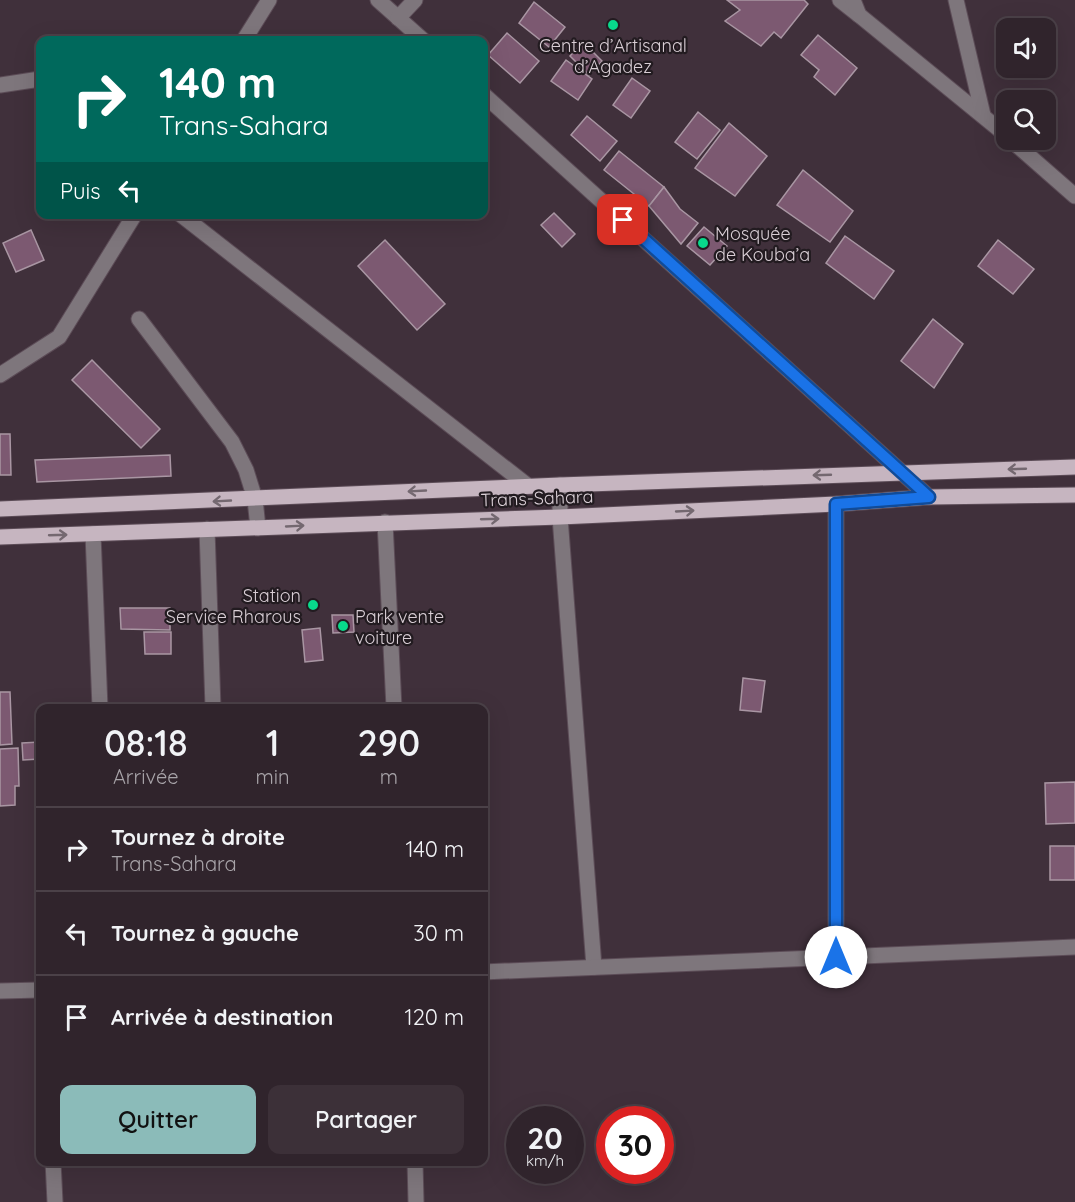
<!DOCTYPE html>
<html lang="fr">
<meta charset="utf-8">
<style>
body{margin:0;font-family:Quicksand,sans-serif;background:#3c3038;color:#f1f3f6;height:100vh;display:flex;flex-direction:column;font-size:22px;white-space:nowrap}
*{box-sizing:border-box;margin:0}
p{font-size:20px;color:#a8a4a9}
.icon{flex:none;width:33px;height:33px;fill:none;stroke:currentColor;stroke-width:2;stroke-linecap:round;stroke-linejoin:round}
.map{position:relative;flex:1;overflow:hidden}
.side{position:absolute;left:36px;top:704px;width:452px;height:462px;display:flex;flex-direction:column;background:#30242c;border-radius:12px;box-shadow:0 6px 24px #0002,0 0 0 2px #4b4148}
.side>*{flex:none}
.banner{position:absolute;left:36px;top:36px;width:452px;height:183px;border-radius:12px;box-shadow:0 6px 24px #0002,0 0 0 2px #4b4148;background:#00695c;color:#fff;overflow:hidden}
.buttons{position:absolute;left:996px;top:18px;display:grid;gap:12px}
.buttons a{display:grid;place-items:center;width:60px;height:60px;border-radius:12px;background:#30242c;box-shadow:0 6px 24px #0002,0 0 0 2px #4b4148;font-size:30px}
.speed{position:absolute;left:506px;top:1106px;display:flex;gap:12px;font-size:30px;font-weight:700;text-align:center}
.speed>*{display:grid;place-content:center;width:78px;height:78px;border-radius:50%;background:#30242c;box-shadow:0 6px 24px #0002,0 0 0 2px #4b4148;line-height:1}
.speed small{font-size:15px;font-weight:400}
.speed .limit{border:9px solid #d22;background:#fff;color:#111}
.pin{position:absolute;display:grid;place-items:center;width:51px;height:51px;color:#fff;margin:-26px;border-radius:12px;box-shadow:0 3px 9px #0006}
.me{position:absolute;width:66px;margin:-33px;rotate:0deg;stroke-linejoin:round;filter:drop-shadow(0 0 4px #0008)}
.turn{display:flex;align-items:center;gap:21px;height:126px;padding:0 24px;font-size:27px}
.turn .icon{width:78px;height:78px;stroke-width:2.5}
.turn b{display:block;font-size:42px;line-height:51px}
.then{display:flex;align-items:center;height:57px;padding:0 24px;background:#0003;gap:12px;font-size:22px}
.eta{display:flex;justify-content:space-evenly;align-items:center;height:102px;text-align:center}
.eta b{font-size:36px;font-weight:600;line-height:42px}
.cta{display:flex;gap:12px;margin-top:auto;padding:12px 24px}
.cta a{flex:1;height:69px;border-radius:12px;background:#8bbbb9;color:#111;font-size:24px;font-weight:600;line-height:69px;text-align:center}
.cta a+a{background:#3c3038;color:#f1f3f6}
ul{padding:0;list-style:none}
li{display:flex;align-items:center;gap:18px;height:84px;padding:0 24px;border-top:2px solid #4b4148}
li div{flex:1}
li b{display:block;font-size:22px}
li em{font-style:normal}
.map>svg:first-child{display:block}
.building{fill:#7c5971;stroke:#a996a3;stroke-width:1.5}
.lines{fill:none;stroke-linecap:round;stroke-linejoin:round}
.minor-casing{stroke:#5c4c57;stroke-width:17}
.major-casing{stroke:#5c4c57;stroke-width:17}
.minor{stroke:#7e767c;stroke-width:15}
.major{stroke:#c6b5c0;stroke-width:15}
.oneway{stroke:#746870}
.route-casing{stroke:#114b97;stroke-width:15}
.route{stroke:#1a73e8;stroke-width:10}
.poi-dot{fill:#08d98b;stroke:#221b20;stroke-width:2}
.labels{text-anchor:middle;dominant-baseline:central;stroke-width:4.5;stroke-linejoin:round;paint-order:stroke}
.poi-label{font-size:18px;fill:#d9ced5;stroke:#221b20;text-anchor:start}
.street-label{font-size:18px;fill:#d9ced5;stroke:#221b20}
</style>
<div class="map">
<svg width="1075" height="1202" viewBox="0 0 1075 1202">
<rect width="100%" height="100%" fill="#40303b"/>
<g class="building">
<path d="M727 0H804L808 4 781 38 774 32 761 46 725 21 740 10Z"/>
<path d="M534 2 565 27 549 47 519 23Z"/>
<path d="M507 33 539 61 520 83 488 55Z"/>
<path d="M818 35 857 68 835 95 814 77 819 70 801 55Z"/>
<path d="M583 42 602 61 589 75 570 56Z"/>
<path d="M566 60 592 79 578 100 551 81Z"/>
<path d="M632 78 650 91 631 118 613 105Z"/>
<path d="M698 112 720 130 697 159 675 142Z"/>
<path d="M587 116 617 141 600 161 571 135Z"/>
<path d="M729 123 767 156 735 196 695 168Z"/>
<path d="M619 151 664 187 649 206 604 170Z"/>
<path d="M803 170 853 211 830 242 777 205Z"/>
<path d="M664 187 680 209 698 223 681 244 649 206Z"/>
<path d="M554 213 575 234 562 247 541 225Z"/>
<path d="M704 227 727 246 710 265 687 246Z"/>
<path d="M31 230 44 260 16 272 3 243Z"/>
<path d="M845 236 894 271 874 299 826 263Z"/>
<path d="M385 240 445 304 417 330 358 266Z"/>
<path d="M998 240 1034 269 1013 294 978 266Z"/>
<path d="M933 319 963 344 934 388 901 361Z"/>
<path d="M92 360 160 429 141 448 72 380Z"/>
<path d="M0 434H10L11 475H0Z"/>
<path d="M170 455 171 476 37 482 35 460Z"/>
<path d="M120 608H170V630L121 629Z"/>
<path d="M332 615H353L354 632 333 633Z"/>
<path d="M320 628 323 660 305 662 302 630Z"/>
<path d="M144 632H171V654H145Z"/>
<path d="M743 678 765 681 761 712 740 710Z"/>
<path d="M0 692H10L12 744 0 745Z"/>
<rect x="125" y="704" width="27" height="4"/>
<path d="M40 742V759L23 760 22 743Z"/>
<path d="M18 748 19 786H15V805L0 806V749Z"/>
<path d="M1075 782V823L1046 824 1045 783Z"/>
<rect x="1050" y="846" width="25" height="34"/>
</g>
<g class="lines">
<defs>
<g id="minor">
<path d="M378 0 423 40"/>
<path d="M840 0 859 15"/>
<path d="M853 0 859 15 1006 135"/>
<path d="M956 0 983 115"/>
<path d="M398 18 415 0"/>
<path d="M244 40 269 0"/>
<path d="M0 85 40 79"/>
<path d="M483 94 929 497"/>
<path d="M1011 140 1075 196"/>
<path d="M180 214 528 486"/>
<path d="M139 319 232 442 246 470 255 499 258 528"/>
<path d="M0 375 59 337 135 214"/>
<path d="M560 485V517L594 967"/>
<path d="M385 522 394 708"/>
<path d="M207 529 213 708"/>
<path d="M93 534 100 708"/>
<path d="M836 957V504"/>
<path d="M483 972 1075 947"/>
<path d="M0 991 40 990"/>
<path d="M53 1161 55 1202"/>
<path d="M415 1161 416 1202"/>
</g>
<g id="major">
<path d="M0 509 560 485 1075 467"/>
<path d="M0 537 560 517 836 504 929 497 1075 495"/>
</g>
</defs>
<use href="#minor" class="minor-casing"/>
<use href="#major" class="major-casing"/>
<use href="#minor" class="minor"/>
<use href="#major" class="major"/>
</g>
<defs><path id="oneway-shaft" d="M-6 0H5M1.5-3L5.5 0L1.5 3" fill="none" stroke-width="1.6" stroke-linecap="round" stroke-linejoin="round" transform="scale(1.5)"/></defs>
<g class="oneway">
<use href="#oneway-shaft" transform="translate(1017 469) rotate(178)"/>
<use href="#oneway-shaft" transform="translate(822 475) rotate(178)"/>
<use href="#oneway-shaft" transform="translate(417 491) rotate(177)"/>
<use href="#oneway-shaft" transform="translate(222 501) rotate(177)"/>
<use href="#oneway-shaft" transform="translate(685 511) rotate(-3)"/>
<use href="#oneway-shaft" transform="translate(490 519) rotate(-2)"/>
<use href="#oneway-shaft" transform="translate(295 526) rotate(-3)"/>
<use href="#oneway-shaft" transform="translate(58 535) rotate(-2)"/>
</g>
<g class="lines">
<defs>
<path id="route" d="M623 220 929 497 836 504V957"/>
</defs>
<use href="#route" class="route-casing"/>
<use href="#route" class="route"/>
</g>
<g class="poi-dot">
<circle cx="613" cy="25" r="6"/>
<circle cx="703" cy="243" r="6"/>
<circle cx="313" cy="605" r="6"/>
<circle cx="343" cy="626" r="6"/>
</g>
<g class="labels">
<g class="poi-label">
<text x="613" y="45" text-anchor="middle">Centre d’Artisanal<tspan x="613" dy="21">d’Agadez</tspan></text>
<text x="715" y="233">Mosquée<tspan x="715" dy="21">de Kouba’a</tspan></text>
<text x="301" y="595" text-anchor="end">Station<tspan x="301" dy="21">Service Rharous</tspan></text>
<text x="355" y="616">Park vente<tspan x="355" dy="21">voiture</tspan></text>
</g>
<g class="street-label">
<text transform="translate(537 498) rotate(-2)">Trans-Sahara</text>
</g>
</g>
</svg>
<div class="buttons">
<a><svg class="icon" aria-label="sound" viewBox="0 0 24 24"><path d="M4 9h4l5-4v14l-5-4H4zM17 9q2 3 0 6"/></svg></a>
<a><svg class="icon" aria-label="search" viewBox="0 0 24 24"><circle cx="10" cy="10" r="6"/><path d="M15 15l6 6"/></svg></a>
</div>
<div class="speed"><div>20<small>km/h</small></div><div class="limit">30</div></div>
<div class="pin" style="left:623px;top:220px;background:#d93025"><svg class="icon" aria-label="arrive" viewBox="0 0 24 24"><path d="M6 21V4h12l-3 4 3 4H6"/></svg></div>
<svg class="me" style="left:836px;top:957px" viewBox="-20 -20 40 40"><circle r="19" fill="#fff"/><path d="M0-13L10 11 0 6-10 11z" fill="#1a73e8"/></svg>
<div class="banner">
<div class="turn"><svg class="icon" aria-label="right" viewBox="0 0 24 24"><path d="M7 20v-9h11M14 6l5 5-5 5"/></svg><div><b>140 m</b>Trans-Sahara</div></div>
<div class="then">Puis<svg class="icon" aria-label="left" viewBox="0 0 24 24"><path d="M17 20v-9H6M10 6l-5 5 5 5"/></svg></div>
</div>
<section class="side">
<div class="eta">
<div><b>08:18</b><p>Arrivée</p></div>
<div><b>1</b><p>min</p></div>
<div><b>290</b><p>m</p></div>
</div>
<ul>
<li><svg class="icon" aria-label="right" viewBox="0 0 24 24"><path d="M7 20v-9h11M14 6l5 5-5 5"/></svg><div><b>Tournez à droite</b><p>Trans-Sahara</p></div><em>140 m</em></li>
<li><svg class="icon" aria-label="left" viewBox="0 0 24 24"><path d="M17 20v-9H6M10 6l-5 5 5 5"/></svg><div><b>Tournez à gauche</b></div><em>30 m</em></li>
<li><svg class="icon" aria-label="arrive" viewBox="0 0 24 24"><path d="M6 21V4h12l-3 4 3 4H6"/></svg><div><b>Arrivée à destination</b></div><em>120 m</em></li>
</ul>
<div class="cta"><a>Quitter</a><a>Partager</a></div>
</section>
</div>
